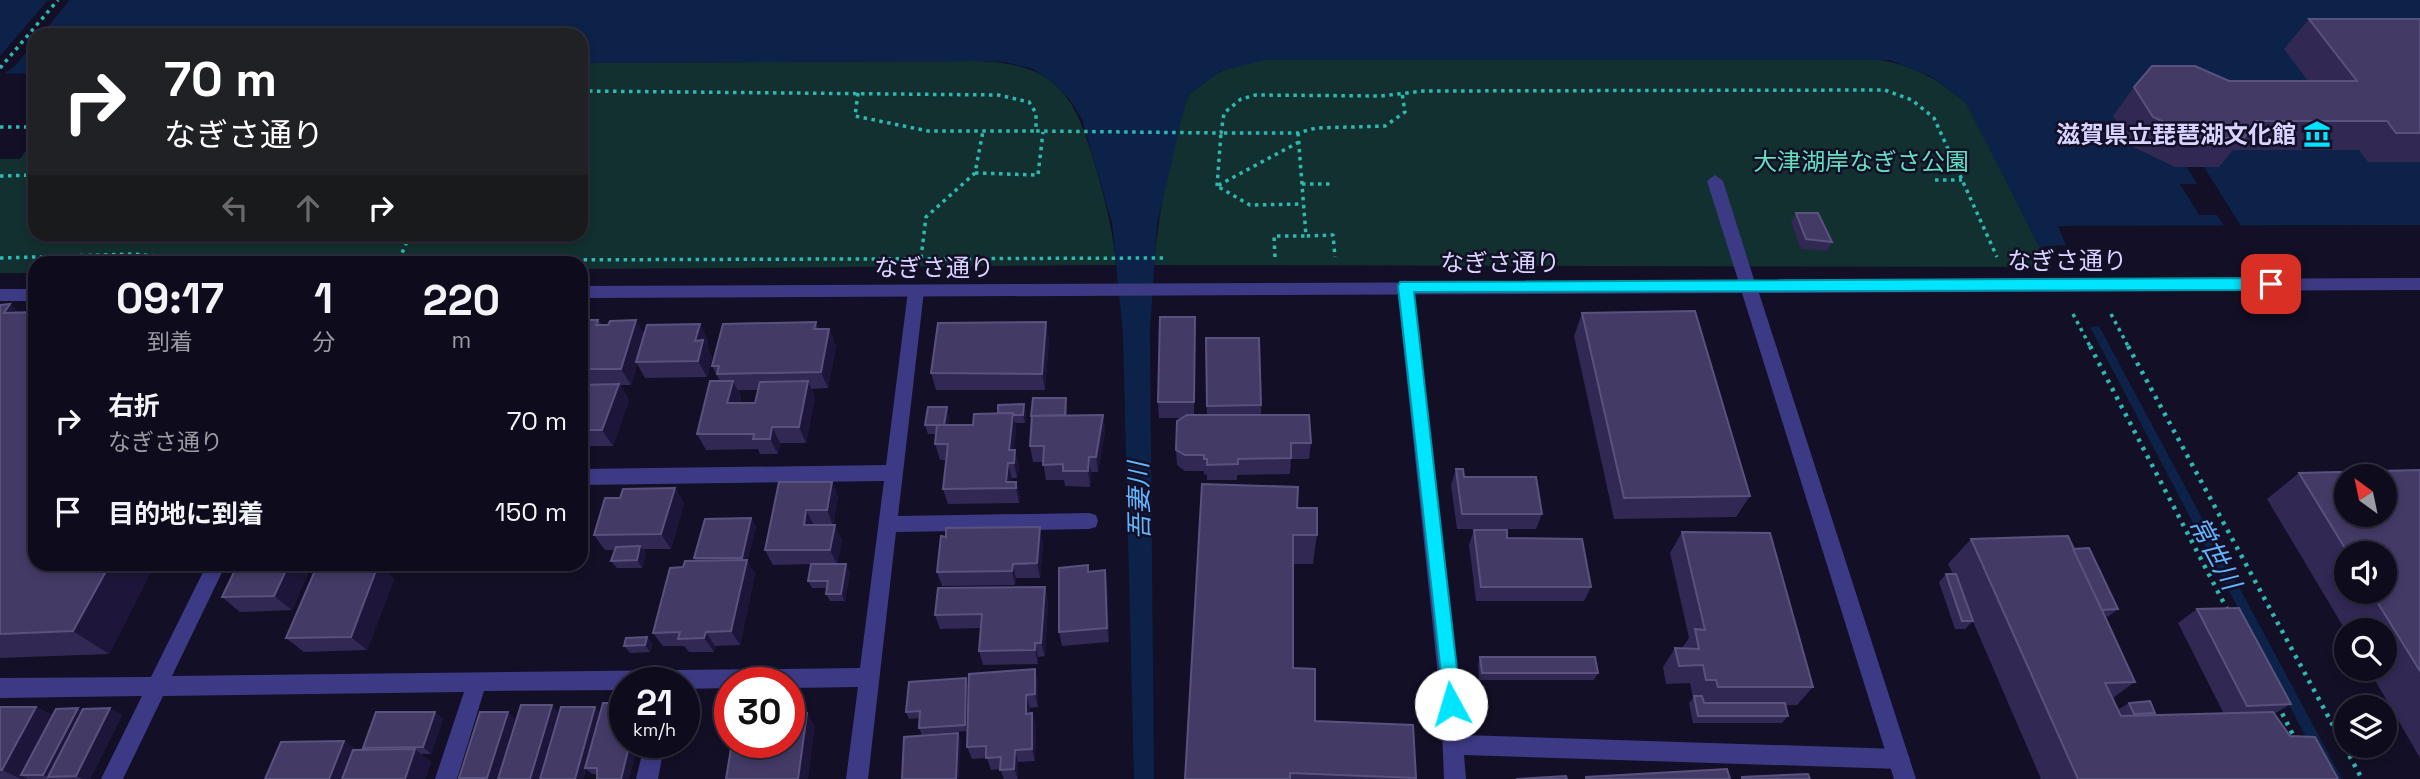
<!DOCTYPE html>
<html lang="ja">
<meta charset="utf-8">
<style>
body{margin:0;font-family:"Space Grotesk","Noto Sans JP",sans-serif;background:#1c1929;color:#f1f3f6;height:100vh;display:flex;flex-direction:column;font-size:26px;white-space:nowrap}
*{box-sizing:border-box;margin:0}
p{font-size:23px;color:#9b9ba3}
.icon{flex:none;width:38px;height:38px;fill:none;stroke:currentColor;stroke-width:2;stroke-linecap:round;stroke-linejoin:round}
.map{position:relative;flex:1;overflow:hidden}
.panel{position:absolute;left:28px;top:256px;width:560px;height:315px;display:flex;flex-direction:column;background:#0e0b1c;border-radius:21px;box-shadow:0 4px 10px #0003,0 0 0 2px #2e2b3b}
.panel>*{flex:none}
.hud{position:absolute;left:28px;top:28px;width:560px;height:214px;border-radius:21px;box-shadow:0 4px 10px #0003,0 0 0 2px #2e2b3b;background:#202124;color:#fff;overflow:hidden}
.needle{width:46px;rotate:327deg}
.fabs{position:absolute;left:2334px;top:464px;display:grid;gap:14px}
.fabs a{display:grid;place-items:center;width:63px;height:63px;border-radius:50%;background:#0e0b1c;box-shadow:0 4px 10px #0003,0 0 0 2px #2e2b3b;font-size:35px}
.speed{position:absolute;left:609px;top:667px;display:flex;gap:14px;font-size:35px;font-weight:700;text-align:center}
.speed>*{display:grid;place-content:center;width:91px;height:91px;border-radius:50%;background:#0e0b1c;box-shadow:0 4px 10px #0003,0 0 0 2px #2e2b3b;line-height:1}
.speed small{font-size:18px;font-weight:400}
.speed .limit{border:10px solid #d22;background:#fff;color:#111}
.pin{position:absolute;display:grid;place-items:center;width:60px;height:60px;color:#fff;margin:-30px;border-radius:14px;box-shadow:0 4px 10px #0006}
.me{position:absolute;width:77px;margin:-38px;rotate:354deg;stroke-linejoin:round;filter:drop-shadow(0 0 5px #0008)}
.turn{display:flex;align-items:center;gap:24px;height:147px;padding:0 21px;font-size:32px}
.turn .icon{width:91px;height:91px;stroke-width:2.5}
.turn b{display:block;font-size:49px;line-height:60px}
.lanes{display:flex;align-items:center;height:66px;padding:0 21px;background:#0003;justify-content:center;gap:35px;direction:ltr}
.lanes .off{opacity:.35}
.eta{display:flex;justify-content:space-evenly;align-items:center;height:119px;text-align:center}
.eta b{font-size:42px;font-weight:700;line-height:49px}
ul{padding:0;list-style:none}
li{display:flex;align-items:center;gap:21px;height:91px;padding:0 21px}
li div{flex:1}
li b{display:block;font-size:26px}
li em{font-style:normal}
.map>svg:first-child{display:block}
.green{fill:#12302f}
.water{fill:#0c2248}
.pier{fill:#130f26}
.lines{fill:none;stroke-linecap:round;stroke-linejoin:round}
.path-far1{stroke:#2fb8b0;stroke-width:3.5;stroke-dasharray:3.5 4.5;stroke-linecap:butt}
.path{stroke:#2fb8b0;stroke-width:4.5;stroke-dasharray:3.5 6;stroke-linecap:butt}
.service{fill:#3d3a85;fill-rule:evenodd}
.minor{fill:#3d3a85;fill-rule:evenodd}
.tertiary{fill:#3d3a85;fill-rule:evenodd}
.wall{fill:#312854;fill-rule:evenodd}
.shaded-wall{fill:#1d163a}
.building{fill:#433a66;stroke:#5a527e;stroke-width:2;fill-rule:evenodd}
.route{fill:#00e5ff;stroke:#0095a6;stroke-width:2}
.labels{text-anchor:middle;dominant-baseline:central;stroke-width:5;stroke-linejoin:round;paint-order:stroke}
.poi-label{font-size:24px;font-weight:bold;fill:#d9d4ff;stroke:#130f26;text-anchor:end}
.park-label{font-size:24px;fill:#5fe0c0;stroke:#130f26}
.street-label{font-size:24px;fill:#d9d4ff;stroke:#130f26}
.water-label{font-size:26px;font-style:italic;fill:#62b6ff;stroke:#130f26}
</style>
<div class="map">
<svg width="2420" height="779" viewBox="0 0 2420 779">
<rect width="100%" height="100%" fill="#130f26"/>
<g class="green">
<path d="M1866 58C1905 62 1936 76 1966 103L2051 267 1154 265C1156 234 1174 113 1192 92 1210 71 1238 65 1264 60Z"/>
<path d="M979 61C1057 64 1075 95 1095 165 1105 199 1113 230 1116 265L581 269V262H35V273H0V159H20L35 138V234H581V63Z"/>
</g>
<g class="water">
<path d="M0 0H2420V225L2058 226 2066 245 2039 247 1966 103 1930 76 1889 60H1264L1221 71 1191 93 1185 104 1157 225 1150 331 1154 779H1134L1123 334 1112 223 1082 119 1070 100 1056 85 1033 69 1005 62 979 61 581 63V35H35V74L0 73Z"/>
<path d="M2099 326 2342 779H2328L2090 327Z"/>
</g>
<g class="pier">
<path d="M48 0H70L41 35H35V42L14 67 0 76V56Z"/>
<path d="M2187 167H2204L2243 229H2226L2217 215H2199L2180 184H2197Z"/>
</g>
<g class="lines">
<g class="path-far1">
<path d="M0 68 58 0"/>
<path d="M581 91 998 95 1029 102 1036 113V131L1221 133 1224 113 1241 99 1256 95 1381 96 1424 91 1885 90 1912 100 1934 118 1997 257"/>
<path d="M858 93 855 116 928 131H1036"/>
<path d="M0 127H35"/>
<path d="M1298 133 1306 236 1333 235 1335 257"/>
<path d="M1299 142 1217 186 1250 205 1303 204"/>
<path d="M975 173 1038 175 1043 132"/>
<path d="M0 176 35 175"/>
<path d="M1935 180H1962"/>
<path d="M1302 184H1331"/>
<path d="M1217 186 1221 133H1298L1316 128 1385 126 1405 112 1402 93"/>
<path d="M1275 257 1274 236H1306"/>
<path d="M0 258 134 254 212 261 1163 258"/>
<path d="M921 258 926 217 975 173 983 131"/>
<path d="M399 260 409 237 406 234"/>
<path d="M2073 314 2091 348"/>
<path d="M2111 314 2129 348"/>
</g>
<g class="path">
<path d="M2090 346 2228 611"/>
<path d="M2128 346 2362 779"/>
<path d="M2278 705 2296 741"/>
</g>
<path class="service" d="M1715 175 1723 181 1756 286 1748 292 1740 286 1707 181Z"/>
<g class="minor">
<path d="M1405 280 1413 286 1463 735 1899 749 1906 752 1910 759 1906 766 1899 769 1464 755 1466 779H1444L1441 704 1397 286Z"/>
<path d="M916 285 924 291 898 516 1089 513 1096 515 1098 521 1096 527 1089 529 896 532 868 779H846L858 687 789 688V682H730V688L684 689V682H625V690L484 691 457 779H435L464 692 163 696 123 779H101L142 696 0 698V678L151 677 207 564H226L172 676 860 668 884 481 581 485V469L886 465 908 291Z"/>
<path d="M645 742H665L658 779H636Z"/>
</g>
<g class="tertiary">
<path d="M2420 278V290L1759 293 1916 779H1894L1742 293 581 298V286Z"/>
<rect x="0" y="289" width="35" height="12"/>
</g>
</g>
<g class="wall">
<path d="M2309 19H2420V162H2368L2359 150H2233L2219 167H2175L2131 146 2113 116 2134 87 2229 81H2308L2284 49Z"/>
<path d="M1796 213 1832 242 1827 251 1801 249 1791 222Z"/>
<path d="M174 234H255L254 236 178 239Z"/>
<path d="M0 305 35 564H155L109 654 0 658Z"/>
<path d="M1582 313 1750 496 1736 517 1614 519 1574 336Z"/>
<path d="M1195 317 1194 415H1207L1206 338 1261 405V415L1311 443 1309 459H1291L1290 474 1237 475V480H1207V474L1204 475V471H1185L1177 465 1176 450 1183 418H1159L1158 402Z"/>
<path d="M581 320H598L602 325 644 334 700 324 708 341 707 347 712 357 707 377 645 378 637 364 631 385H620L629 400 613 446H581Z"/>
<path d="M816 322 818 329H829L836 346 828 388 811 389 815 397 806 443H780L778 454H760L758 449 706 450 697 434 720 381 712 366ZM738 390H758L755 403H740L741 397Z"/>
<path d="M1049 338 1045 390H936L931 373Z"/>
<path d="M1024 404 1026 413 1025 423H1015L1016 429 1014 450H1015L1019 466 1017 478H1012L1011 482H1016L1020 497 1019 503 948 504 943 489 947 460H940L935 444 936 434H928L925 425 949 416 948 425H973L998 413Z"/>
<path d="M1067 406V416L1103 415 1105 431 1098 472H1091L1090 487 1065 486 1064 480H1046L1043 462H1033L1030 446 1031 416Z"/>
<path d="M1456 469 1464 477 1542 514 1536 529H1457L1451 485Z"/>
<path d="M2420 470V758L2368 668H2385V630H2347V633L2267 499 2299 473ZM2347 553H2385V592H2347Z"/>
<path d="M832 482 838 497 833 525 842 540 837 564 850 572 845 601H830L826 594 827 588H812L808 581 811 564 773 565 765 550Z"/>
<path d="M675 488 684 503 671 549H643L646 554 642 568H617L611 561 615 550H605L594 535 620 498Z"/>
<path d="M1297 508 1317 535 1313 564H1293V668L1315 721 1413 725 1415 779H1185Z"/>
<path d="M756 526 747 561 755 574 740 645 715 646 714 652H689L684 646H663L653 633 683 567 696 561 694 558Z"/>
<path d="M1474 530 1507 538 1591 587 1584 601H1476L1469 545Z"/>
<path d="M1682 532 1813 687 1797 705H1785L1788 716 1782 723H1693L1689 703 1693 698 1690 683 1666 684 1663 667 1675 648H1682L1689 638 1670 553Z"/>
<path d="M946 537 1043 542 1040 578H1016L1015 585 942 586 937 572Z"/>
<path d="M1971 539 2118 609 2109 616 2105 617 2135 682 2113 698 2121 716H2122L2119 709 2129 703 2155 713 2151 715 2224 714 2178 623 2197 609 2291 704 2274 714 2290 736 2338 779H2041L1971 617 1973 621 1965 629H1955L1939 582 1946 574H1953L1948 564Z"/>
<path d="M238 564H312L292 610 240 612 222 597Z"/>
<path d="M327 564H372L371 565H378L394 579 367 650 304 652 286 638 330 566Z"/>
<path d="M479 564H496L494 569H484Z"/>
<path d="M1089 572 1107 584 1109 642 1062 646 1059 632Z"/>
<path d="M1048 601 1045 656 1038 657V664L983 665 979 651 981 628 940 629 935 615Z"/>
<path d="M647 637 652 644 650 652 630 653 624 646Z"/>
<path d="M1480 657 1598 673 1594 680H1479L1478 664Z"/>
<path d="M1035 669 1038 682V707L1030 708V714L1032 713 1036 726 1035 761 1018 762V779H1004L1000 769 991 770 987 758 972 759 967 747V731L922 735 919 728 920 718 909 719 906 712 969 685Z"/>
<path d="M619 703 625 709 623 720 638 742 629 779H597V774H592L586 769 583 779H540L600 713Z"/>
<path d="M0 707H36L52 715 78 708 82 710 122 715 90 779H0Z"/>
<path d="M435 712 443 719 431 754H421L431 762 425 779H265L357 750H366L363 748Z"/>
</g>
<g class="shaded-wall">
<path d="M10 304 35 326 4 313Z"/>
<path d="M636 320 646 337 636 362 637 364 631 385 621 369Z"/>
<path d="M1046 322 1049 338 1045 390 1042 374Z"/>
<path d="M700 324 708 341 707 347 712 357 707 377 698 361 695 341Z"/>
<path d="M829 329 836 346 828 388 821 372Z"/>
<path d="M733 381 741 397 735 420 727 403Z"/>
<path d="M808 381 815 397 806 443 799 427Z"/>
<path d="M619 384 629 400 613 446 602 430Z"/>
<path d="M1024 404 1026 413 1025 423 1023 415Z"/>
<path d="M947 407 949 416 947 434 944 425Z"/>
<path d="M1013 413 1016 429 1013 463 1009 450Z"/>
<path d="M1103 415 1105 431 1098 472 1096 457Z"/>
<path d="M772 427 780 443 778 454 770 439Z"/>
<path d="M1015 450 1019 466 1017 478 1014 463Z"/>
<path d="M1089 457 1091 472 1090 487 1088 471Z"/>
<path d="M1008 463 1012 478 1011 488 1006 482Z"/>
<path d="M832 482 838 497 833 525 827 510Z"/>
<path d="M1016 482 1020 497 1019 503 1016 488Z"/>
<path d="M675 488 684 503 671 549 661 534Z"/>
<path d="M806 510 814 525H804Z"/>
<path d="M751 518 756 526 747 561 755 574 740 645 731 631 746 565 742 558Z"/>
<path d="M835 525 842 540 837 564 830 550Z"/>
<path d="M1040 527 1043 542 1040 578 1037 563Z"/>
<path d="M640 546 646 554 642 568 637 560Z"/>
<path d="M110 564H155L109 654 73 631Z"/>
<path d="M289 564H312L292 610 274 596Z"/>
<path d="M489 564H496L494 569Z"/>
<path d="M846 564 850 572 845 601 841 594Z"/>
<path d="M1013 564 1016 578 1015 585 1012 571Z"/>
<path d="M378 565 394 579 367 650 351 637Z"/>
<path d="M1105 570 1107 584 1109 642 1107 628Z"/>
<path d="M1045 587 1048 601 1045 656 1041 643Z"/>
<path d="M706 632 715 646 714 652 704 638Z"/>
<path d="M647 637 652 644 650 652 645 645Z"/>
<path d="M1035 643 1038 657V664L1035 650Z"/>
<path d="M1035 669 1038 682V707L1035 694Z"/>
<path d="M966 678 969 685 967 731 965 725Z"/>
<path d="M1026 695 1030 708 1029 726 1026 714Z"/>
<path d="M619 703 625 709 621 727 615 720Z"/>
<path d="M552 705 558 712 539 779H530Z"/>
<path d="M36 707 59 719 21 775 28 779H21L2 770Z"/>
<path d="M595 707 601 714 583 779H575Z"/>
<path d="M78 708 90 715 48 777 53 779H52L43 775Z"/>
<path d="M110 708 122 715 90 779H83L76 776Z"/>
<path d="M435 712 443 719 431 754 423 747Z"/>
<path d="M508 712 515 719 497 779H488L487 778Z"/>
<path d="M807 713 815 726 808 779H798Z"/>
<path d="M1032 713 1036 726 1035 761 1032 749Z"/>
<path d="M958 733 961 740 959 779H956Z"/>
<path d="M344 741 362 753 352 779H329Z"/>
<path d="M630 742H638L629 779H621Z"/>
<path d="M415 749 431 762 425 779H405Z"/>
<path d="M1015 750 1018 762V779L1014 769Z"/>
</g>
<g class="building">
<path d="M2309 19H2420V133H2396L2387 121H2256L2244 138H2199L2153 117 2134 87 2152 66H2195L2229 81H2357Z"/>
<path d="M1796 213H1818L1832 242 1806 239Z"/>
<path d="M10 304 4 313 35 312V564H110L73 631 0 634V305Z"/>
<path d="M1695 311 1750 496 1624 498 1582 313Z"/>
<path d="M1160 317H1195L1194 402H1158Z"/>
<path d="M581 320H598L596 325H608L610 321 636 320 621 369H581Z"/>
<path d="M816 322 814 329H829L821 372 717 374 719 366H712L723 324Z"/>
<path d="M1046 322 1042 374 931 373 938 323Z"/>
<path d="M700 324 695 341 703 340 698 361 636 362 647 325Z"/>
<path d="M1206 338H1259L1261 405 1207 406Z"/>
<path d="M710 381H733L727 403H755L760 382 808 381 799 427H772L770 439H753L754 434H697Z"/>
<path d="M619 384 602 430H581V385Z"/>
<path d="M1033 398H1066L1065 415 1031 416Z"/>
<path d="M1024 404 1023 415H1012L1013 413H998V405Z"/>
<path d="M928 407H947L944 425H925Z"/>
<path d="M1013 413 1009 450H1015L1014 463H1008L1006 482H1016V488L943 489 948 444H935L937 425H973L974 414Z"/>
<path d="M1103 415 1096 457H1089L1088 471H1063V464L1043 465 1044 446H1030L1032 416Z"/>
<path d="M1187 415H1309L1311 443H1291V458L1238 459V464L1207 465V459H1204V455H1185L1176 450 1177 421Z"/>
<path d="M1456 469H1463L1464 477H1536L1542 514H1462Z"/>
<path d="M2420 470V671L2371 592H2385V553H2348L2299 473ZM2347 476H2385V514H2347Z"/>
<path d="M779 482H832L827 510H806L804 525H835L830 550H765Z"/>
<path d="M1202 484 1298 487 1297 508H1317V535H1293V668L1315 669V721L1413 725 1416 778 1290 773V779H1185Z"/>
<path d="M675 488 661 534 594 535 605 498H620L623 489Z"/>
<path d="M751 518 742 558H694L705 519Z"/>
<path d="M1040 527 1037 563 1013 564 1012 571 937 572 941 536 946 537V528Z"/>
<path d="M1474 530H1507V538L1582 539 1591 587H1481Z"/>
<path d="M1682 532 1770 533 1813 687H1718L1716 680H1706L1703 665 1679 666 1675 648 1699 649 1695 629 1705 630Z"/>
<path d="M2068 536 2135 682 2105 683 2121 716 2273 712 2290 736 2315 737 2338 779H2078L1971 539Z"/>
<path d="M640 546 637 560 611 561 616 547Z"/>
<path d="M2089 548 2118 609 2102 610 2073 549Z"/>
<path d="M747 560 731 631 706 632 704 638 678 639 680 632 653 633 670 568 683 567 685 561Z"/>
<path d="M238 564H289L274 596 222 597Z"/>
<path d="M811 564H846L841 594H826L828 581H808Z"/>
<path d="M378 565 351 637 286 638 317 566Z"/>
<path d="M1088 565V572L1105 570 1107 628 1059 632V568Z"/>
<path d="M1946 574H1956L1973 621H1962Z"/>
<path d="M1045 587 1041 643H1035V650L979 651 982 614 935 615 938 588Z"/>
<path d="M2239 608 2291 704 2247 706 2197 609Z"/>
<path d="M647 637 645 645 624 646 626 638Z"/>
<path d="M1480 657H1595L1598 673H1482Z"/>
<path d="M1035 669V694L1026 695V714L1032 713V749L1015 750 1014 769 1000 770 1001 757 986 758V746L967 747 969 674Z"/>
<path d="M966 678 965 725 919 728 920 711 906 712 909 682Z"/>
<path d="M1694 696H1702L1704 703H1785L1788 716H1698Z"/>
<path d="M2150 701 2155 713 2134 714 2129 703Z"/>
<path d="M603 703H619L615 720H625V742H630L621 779H597V768H585Z"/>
<path d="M521 705H552L530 779H498Z"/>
<path d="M0 707H36L2 770H0Z"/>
<path d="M561 707H595L575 779H540Z"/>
<path d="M78 708 43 775H21L56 709Z"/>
<path d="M110 708 76 776 48 777 83 709Z"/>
<path d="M376 712H435L423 747 363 748Z"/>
<path d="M480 712H508L487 778H459Z"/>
<path d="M807 713 798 779H726L732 742H789V714Z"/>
<path d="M958 733 956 779H902L904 737Z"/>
<path d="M344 741 329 779H265L281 742Z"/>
<path d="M415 749 405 779H342L353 750Z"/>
<path d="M1727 769 1730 779H1586V777Z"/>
<path d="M1808 774 1810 779H1742V777Z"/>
<path d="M1566 776 1567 779H1516Z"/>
</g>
<path class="route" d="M2271 278 2279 284 2271 290 1414 292 1461 704 1458 710 1451 713 1445 710 1398 286 1400 282Z"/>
<defs>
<symbol id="museum-bare" viewBox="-9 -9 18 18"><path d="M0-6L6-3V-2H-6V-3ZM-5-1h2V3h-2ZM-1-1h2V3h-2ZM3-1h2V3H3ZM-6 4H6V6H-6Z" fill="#00e5ff" stroke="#130f26" stroke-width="2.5" paint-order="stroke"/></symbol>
</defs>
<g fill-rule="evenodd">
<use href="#museum-bare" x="2298" y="115" width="38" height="38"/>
</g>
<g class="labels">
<g class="poi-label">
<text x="2296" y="134">滋賀県立琵琶湖文化館</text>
</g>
<g class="park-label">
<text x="1861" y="161">大津湖岸なぎさ公園</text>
</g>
<g class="street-label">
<text x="2067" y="260">なぎさ通り</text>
<text x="1500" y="262">なぎさ通り</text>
<text x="934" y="267">なぎさ通り</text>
</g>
<g class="water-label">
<text transform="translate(1139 501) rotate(-91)">吾妻川</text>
<text transform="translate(2215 553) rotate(62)">常世川</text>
</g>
</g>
</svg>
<div class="fabs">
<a><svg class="needle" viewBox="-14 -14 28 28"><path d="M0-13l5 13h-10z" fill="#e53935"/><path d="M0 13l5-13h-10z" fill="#9b9ba3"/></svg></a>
<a><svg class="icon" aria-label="sound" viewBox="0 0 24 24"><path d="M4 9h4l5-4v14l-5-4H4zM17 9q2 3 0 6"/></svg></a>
<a><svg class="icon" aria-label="search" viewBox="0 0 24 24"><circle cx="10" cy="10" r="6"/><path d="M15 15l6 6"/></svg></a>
<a><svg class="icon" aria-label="layers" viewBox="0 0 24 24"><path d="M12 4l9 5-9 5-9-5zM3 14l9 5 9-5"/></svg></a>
</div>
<div class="speed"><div>21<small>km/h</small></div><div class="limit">30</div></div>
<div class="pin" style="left:2271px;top:284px;background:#d93025"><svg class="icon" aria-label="arrive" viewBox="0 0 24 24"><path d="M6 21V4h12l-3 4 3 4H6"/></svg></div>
<svg class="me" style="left:1451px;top:704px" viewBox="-20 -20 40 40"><circle r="19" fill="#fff"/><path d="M0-13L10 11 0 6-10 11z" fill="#00e5ff"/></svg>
<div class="hud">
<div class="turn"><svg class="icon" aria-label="right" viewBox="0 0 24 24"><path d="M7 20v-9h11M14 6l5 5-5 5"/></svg><div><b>70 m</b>なぎさ通り</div></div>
<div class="lanes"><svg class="icon off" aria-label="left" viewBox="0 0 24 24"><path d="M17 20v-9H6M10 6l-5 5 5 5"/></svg><svg class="icon off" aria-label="ahead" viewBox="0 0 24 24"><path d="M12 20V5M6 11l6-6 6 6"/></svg><svg class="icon" aria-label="right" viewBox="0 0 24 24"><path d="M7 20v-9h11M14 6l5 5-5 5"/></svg></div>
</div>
<section class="panel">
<div class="eta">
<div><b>09:17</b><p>到着</p></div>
<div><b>1</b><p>分</p></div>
<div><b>220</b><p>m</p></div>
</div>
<ul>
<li><svg class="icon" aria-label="right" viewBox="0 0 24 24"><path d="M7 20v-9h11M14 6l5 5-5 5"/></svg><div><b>右折</b><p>なぎさ通り</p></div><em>70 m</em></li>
<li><svg class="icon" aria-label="arrive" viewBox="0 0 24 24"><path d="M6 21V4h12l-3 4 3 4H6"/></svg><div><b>目的地に到着</b></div><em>150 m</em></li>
</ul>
</section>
</div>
